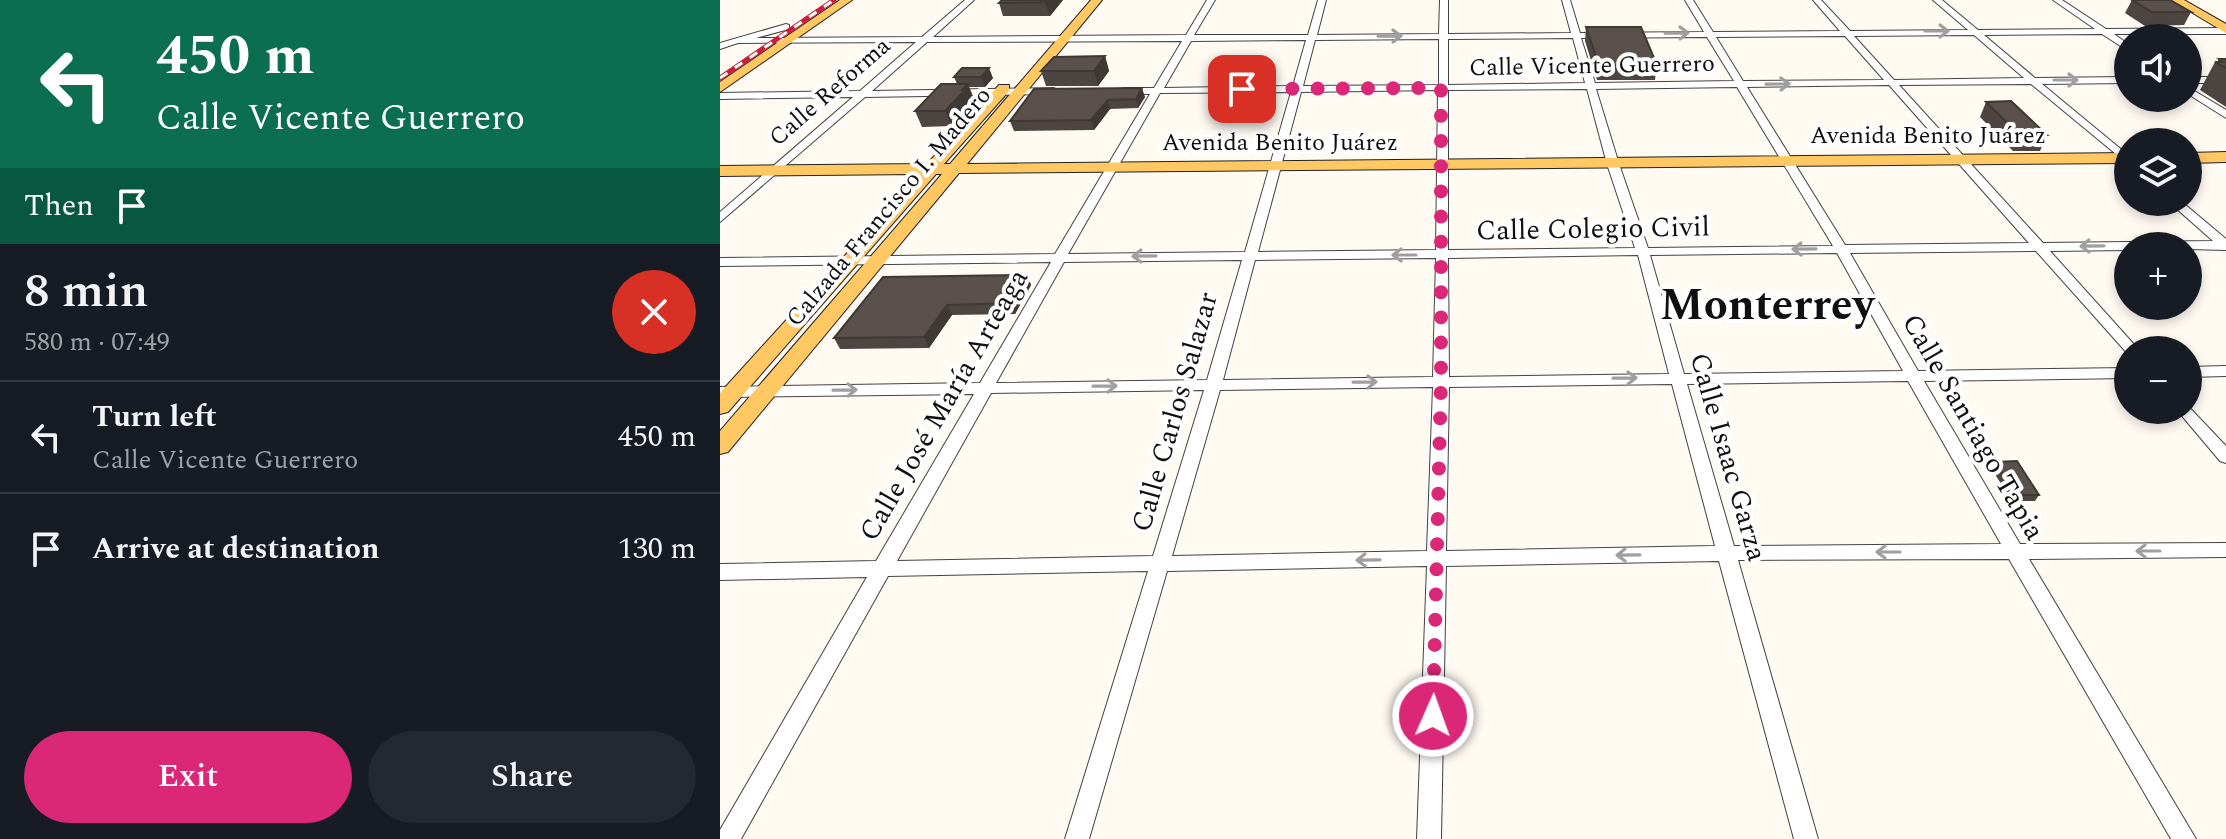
<!DOCTYPE html>
<meta charset="utf-8">
<style>
body{margin:0;font-family:Spectral,serif;background:#242831;color:#f1f3f6;height:100vh;display:flex;flex-direction:column;font-size:30px;white-space:nowrap}
*{box-sizing:border-box;margin:0}
p{font-size:26px;color:#9ea1a6}
.icon{flex:none;width:44px;height:44px;fill:none;stroke:currentColor;stroke-width:2;stroke-linecap:round;stroke-linejoin:round}
.map{position:relative;flex:1;overflow:hidden}
.side{display:flex;flex-direction:column;background:#171b24;width:720px}
.side>*{flex:none}
.hud{background:#0b6e4f;color:#fff;overflow:hidden}
.buttons{position:absolute;left:1394px;top:24px;display:grid;gap:16px}
.buttons a{display:grid;place-items:center;width:88px;height:88px;border-radius:50%;background:#171b24;box-shadow:0 4px 12px #0003;font-size:40px}
.pin{position:absolute;display:grid;place-items:center;width:68px;height:68px;color:#fff;margin:-34px;border-radius:16px;box-shadow:0 4px 12px #0006}
.me{position:absolute;width:88px;margin:-44px;rotate:2deg;stroke-linejoin:round;filter:drop-shadow(0 0 6px #0008)}
.turn{display:flex;align-items:center;gap:28px;height:168px;padding:0 24px;font-size:36px}
.turn .icon{width:104px;height:104px;stroke-width:2.5}
.turn b{display:block;font-size:56px;line-height:68px}
.then{display:flex;align-items:center;height:76px;padding:0 24px;background:#0003;gap:16px;font-size:30px}
.round{display:grid;place-items:center;flex:none;width:84px;height:84px;border-radius:42px;background:#242831}
.head{display:flex;align-items:center;justify-content:space-between;height:136px;padding:0 24px}
h1{font-size:48px;font-weight:600;line-height:60px}
.cta{display:flex;gap:16px;margin-top:auto;padding:16px 24px}
.cta a{flex:1;height:92px;border-radius:48px;background:#db2777;color:#fff;font-size:32px;font-weight:600;line-height:92px;text-align:center}
.cta a+a{background:#242831;color:#f1f3f6}
ul{padding:0;list-style:none}
li{display:flex;align-items:center;gap:24px;height:112px;padding:0 24px;border-top:2px solid #363941}
li div{flex:1}
li b{display:block;font-size:30px}
li em{font-style:normal}
main{display:flex;flex:1;min-height:0}
.map>svg:first-child{display:block}
.lines{fill:none;stroke-linecap:round;stroke-linejoin:round}
.minor-casing{stroke:#434343;stroke-width:2}
.major-casing{stroke:#212121;stroke-width:2}
.minor{fill:#fff;fill-rule:evenodd}
.major{fill:#ffc863;fill-rule:evenodd}
.rail-casing{stroke:#cb1d39;stroke-width:5}
.rail{stroke:#fff;stroke-width:3;stroke-dasharray:9;stroke-linecap:butt}
.wall{fill:#4d4541}
.shaded-wall{fill:#3f3835}
.building{fill:#5a504c;stroke:#3f3835;stroke-width:2}
.oneway{stroke:#9f9f9f}
.route{stroke:#db2777;stroke-width:14;stroke-dasharray:0 25.2}
.labels{text-anchor:middle;dominant-baseline:central;stroke-width:8;stroke-linejoin:round;paint-order:stroke}
.far-street-label{font-size:24px;fill:#101010;stroke:#fff}
.street-label{font-size:28px;fill:#101010;stroke:#fff}
.town-label{font-size:44px;font-weight:bold;fill:#101010;stroke:#fff}
</style>
<main>
<section class="side">
<div class="hud">
<div class="turn"><svg class="icon" aria-label="left" viewBox="0 0 24 24"><path d="M17 20v-9H6M10 6l-5 5 5 5"/></svg><div><b>450 m</b>Calle Vicente Guerrero</div></div>
<div class="then">Then<svg class="icon" aria-label="arrive" viewBox="0 0 24 24"><path d="M6 21V4h12l-3 4 3 4H6"/></svg></div>
</div>
<div class="head"><div><h1>8 min</h1><p>580 m · 07:49</p></div><a class="round" style="background:#d93025;color:#fff"><svg class="icon" aria-label="close" viewBox="0 0 24 24"><path d="M6 6l12 12M18 6L6 18"/></svg></a></div>
<ul>
<li><svg class="icon" aria-label="left" viewBox="0 0 24 24"><path d="M17 20v-9H6M10 6l-5 5 5 5"/></svg><div><b>Turn left</b><p>Calle Vicente Guerrero</p></div><em>450 m</em></li>
<li><svg class="icon" aria-label="arrive" viewBox="0 0 24 24"><path d="M6 21V4h12l-3 4 3 4H6"/></svg><div><b>Arrive at destination</b></div><em>130 m</em></li>
</ul>
<div class="cta"><a>Exit</a><a>Share</a></div>
</section>
<div class="map">
<svg width="1506" height="839" viewBox="0 0 1506 839">
<rect width="100%" height="100%" fill="#fffbf3"/>
<g class="lines">
<defs>
<g id="minor">
<path d="M245 0H254L213 37 466 35 487 0H495L474 35H588L598 0H606L597 35 719 34 720 0H728V34L851 33 842 0H850L860 33 984 32 965 0H973L993 32 1120 31 1093 0H1101L1130 31 1248 30 1213 0H1222L1258 30 1375 29 1333 0H1342L1386 29 1506 28V34H1394L1408 44V51L1382 34 1264 35 1315 78 1408 77V83L1322 84 1408 155V164L1311 84 1179 85 1323 243 1493 241 1449 202H1462L1506 239V250L1468 249V246H1408V250L1330 251 1419 350H1408L1407 353 1316 251 1130 253 1198 371 1408 368V378L1204 381 1300 544 1506 543V557L1309 559 1476 839H1451L1289 559 1018 560 1098 839H1074L999 561 726 566 721 839H697L707 566 447 571 369 839H345L428 571 168 576 21 839H0V830L147 577 0 580V564L156 561 254 394 0 397V387L260 383 331 262 0 266V258L335 254 430 94H402L397 91 402 88H434L462 41 207 42 152 91 334 88 339 91 334 94 145 97 0 222V212L133 97 0 99V93L140 91 196 42 18 43 0 49V43L66 24 69 25V29L36 38 202 37ZM1254 35 1304 78 1174 80 1134 36ZM1125 36 1164 80 1023 81 996 37ZM987 37 1014 81 875 83 861 38ZM853 38 865 83 728 85V39ZM719 39V85L583 86 595 40ZM586 40 573 86 444 88 471 41ZM1169 85 1309 243 1125 245 1027 87ZM1017 87 1113 246 928 248 899 164 876 89ZM867 89 887 164 915 248 728 250V90ZM718 90 716 250 538 252 581 92ZM571 92 525 252 348 254 440 93ZM1117 253 1183 371 964 374 930 255ZM918 255 949 374 729 377 728 258ZM716 258 713 377 503 380 535 260ZM522 260 487 380 276 383 344 262ZM1188 381 1281 544 1014 546 967 384ZM952 384 995 546 726 551 729 387ZM713 387 707 551 452 556 500 390ZM484 390 433 556 177 561 271 393Z"/>
<rect x="1468" y="77" width="38" height="6"/>
<path d="M1468 87 1506 110V118L1468 94Z"/>
<path d="M1506 366V376L1468 377V367Z"/>
<path d="M1468 406 1506 446V463L1500 461 1457 410H1468Z"/>
</g>
<g id="major">
<path d="M120 0H132L0 92V82Z"/>
<path d="M371 0H382L247 164 1408 153V163L239 173 8 452 0 454V431L222 174H216L8 412 0 414V393L199 174 0 176V166L207 164 279 85H289V91L224 164H230Z"/>
<path d="M1451 0H1464L1506 24V33Z"/>
<path d="M1506 152V162L1468 163V153Z"/>
</g>
</defs>
<use href="#minor" class="minor-casing"/>
<use href="#major" class="major-casing"/>
<use href="#minor" class="minor"/>
<use href="#major" class="major"/>
<defs>
<path id="rail" d="M0 78 114 0"/>
</defs>
<use href="#rail" class="rail-casing"/>
<use href="#rail" class="rail"/>
</g>
<g class="wall">
<path d="M282 0H343L330 16H283L279 3Z"/>
<path d="M1412 0 1471 12 1464 25 1425 26 1405 13Z"/>
<path d="M866 27 937 65 935 80H877L865 41Z"/>
<path d="M385 56 389 71 378 86H326L321 71Z"/>
<path d="M1499 59H1506V107L1480 90 1495 62H1497Z"/>
<path d="M242 68 273 78 265 87H249L254 99 250 103 251 105 232 126 202 127 195 111 237 84 234 77Z"/>
<path d="M314 89 425 97 418 108 390 109 374 130 294 131 290 121Z"/>
<path d="M1266 102 1327 135 1320 151H1293L1260 117Z"/>
<path d="M307 275 311 285 295 314 232 315 209 348 120 349 114 338Z"/>
<path d="M1275 462 1319 495 1315 501H1292L1271 468Z"/>
</g>
<g class="shaded-wall">
<path d="M327 0H343L330 16 325 2Z"/>
<path d="M385 56 389 71 378 86 374 71Z"/>
<path d="M269 68 273 78 265 87 261 77Z"/>
<path d="M248 84 254 99 250 103 251 105 232 126 225 111Z"/>
<path d="M422 88 425 97 418 108 416 99Z"/>
<path d="M388 100 390 109 374 130 371 120Z"/>
<path d="M307 275 311 285 295 314 290 303Z"/>
<path d="M227 305 232 315 209 348 204 337Z"/>
</g>
<g class="building">
<path d="M282 0H327L325 2 279 3Z"/>
<path d="M1412 0H1450L1471 12H1432Z"/>
<path d="M866 27H921L937 65H879Z"/>
<path d="M385 56 374 71H321L334 57Z"/>
<path d="M1499 59H1506V68L1495 62H1503Z"/>
<path d="M242 68H269L261 77H234Z"/>
<path d="M221 84H248L242 90H245L225 111H195Z"/>
<path d="M422 88 416 99 388 100 371 120 290 121 314 89Z"/>
<path d="M1291 101 1327 135H1300L1266 102Z"/>
<path d="M307 275 290 303 227 305 204 337 114 338 163 277Z"/>
<path d="M1297 461 1319 495H1296L1275 462Z"/>
</g>
<defs><path id="oneway-shaft" d="M-6 0H5M1.5-3L5.5 0L1.5 3" fill="none" stroke-width="1.6" stroke-linecap="round" stroke-linejoin="round" transform="scale(2)"/></defs>
<g class="oneway">
<use href="#oneway-shaft" transform="translate(1217 31)"/>
<use href="#oneway-shaft" transform="translate(957 33) rotate(-1)"/>
<use href="#oneway-shaft" transform="translate(670 36) rotate(-1)"/>
<use href="#oneway-shaft" transform="translate(1346 80)"/>
<use href="#oneway-shaft" transform="translate(1058 84) rotate(-1)"/>
<use href="#oneway-shaft" transform="translate(1372 246) rotate(179)"/>
<use href="#oneway-shaft" transform="translate(1084 249) rotate(179)"/>
<use href="#oneway-shaft" transform="translate(684 255) rotate(180)"/>
<use href="#oneway-shaft" transform="translate(424 256) rotate(179)"/>
<use href="#oneway-shaft" transform="translate(905 378) rotate(-1)"/>
<use href="#oneway-shaft" transform="translate(645 382) rotate(-1)"/>
<use href="#oneway-shaft" transform="translate(385 386) rotate(-1)"/>
<use href="#oneway-shaft" transform="translate(125 390) rotate(-1)"/>
<use href="#oneway-shaft" transform="translate(1428 551) rotate(180)"/>
<use href="#oneway-shaft" transform="translate(1168 552) rotate(180)"/>
<use href="#oneway-shaft" transform="translate(908 555) rotate(179)"/>
<use href="#oneway-shaft" transform="translate(648 560) rotate(179)"/>
</g>
<g class="lines">
<path class="route" d="M522 89 721 88V381L713 716"/>
</g>
<g class="labels">
<g class="far-street-label">
<text transform="translate(872 66) rotate(-1)">Calle Vicente Guerrero</text>
<text transform="translate(110 92) rotate(-41)">Calle Reforma</text>
<text x="1208" y="136">Avenida Benito Juárez</text>
<text x="560" y="143">Avenida Benito Juárez</text>
<text transform="translate(169 207) rotate(-50)">Calzada Francisco I. Madero</text>
</g>
<g class="street-label">
<text transform="translate(873 229) rotate(-1)">Calle Colegio Civil</text>
<text transform="translate(224 405) rotate(-60)">Calle José María Arteaga</text>
<text transform="translate(455 412) rotate(-74)">Calle Carlos Salazar</text>
<text transform="translate(1253 427) rotate(60)">Calle Santiago Tapia</text>
<text transform="translate(1008 457) rotate(74)">Calle Isaac Garza</text>
</g>
<g class="town-label">
<text x="1047" y="305">Monterrey</text>
</g>
</g>
</svg>
<div class="buttons">
<a><svg class="icon" aria-label="sound" viewBox="0 0 24 24"><path d="M4 9h4l5-4v14l-5-4H4zM17 9q2 3 0 6"/></svg></a>
<a><svg class="icon" aria-label="layers" viewBox="0 0 24 24"><path d="M12 4l9 5-9 5-9-5zM3 14l9 5 9-5"/></svg></a>
<a>+</a>
<a>−</a>
</div>
<div class="pin" style="left:522px;top:89px;background:#d93025"><svg class="icon" aria-label="arrive" viewBox="0 0 24 24"><path d="M6 21V4h12l-3 4 3 4H6"/></svg></div>
<svg class="me" style="left:713px;top:716px" viewBox="-20 -20 40 40"><circle r="17" fill="#db2777" stroke="#fff" stroke-width="3"/><path d="M0-11L8 9 0 5-8 9z" fill="#fff"/></svg>
</div>
</main>
